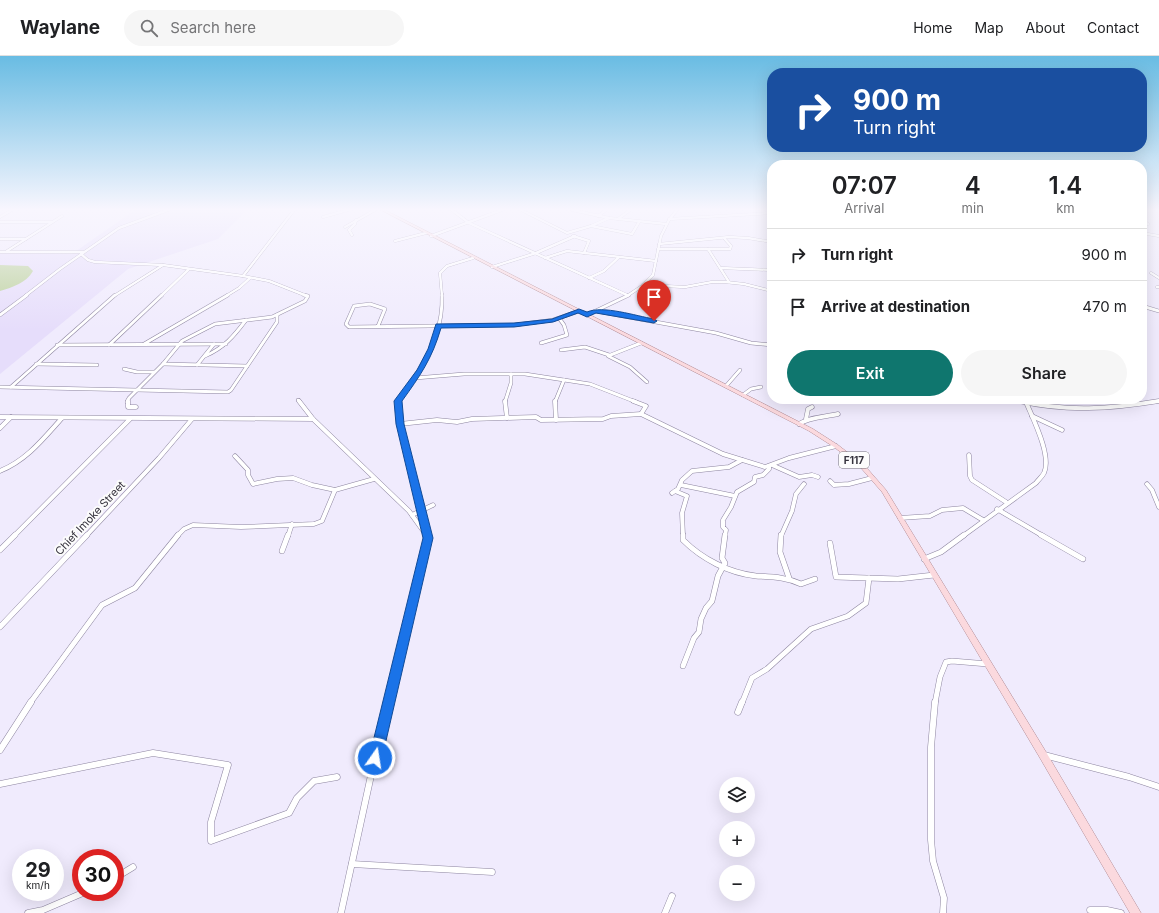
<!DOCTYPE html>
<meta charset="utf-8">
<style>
body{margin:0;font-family:Inter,sans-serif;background:#f6f6f6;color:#202124;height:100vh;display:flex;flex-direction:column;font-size:15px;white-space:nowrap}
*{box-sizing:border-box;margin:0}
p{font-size:13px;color:#757577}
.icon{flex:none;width:22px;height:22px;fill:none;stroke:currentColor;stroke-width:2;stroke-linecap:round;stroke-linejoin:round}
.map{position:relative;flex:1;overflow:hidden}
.sheet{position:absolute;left:767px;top:104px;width:380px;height:244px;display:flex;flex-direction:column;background:#fff;border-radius:16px;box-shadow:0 4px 16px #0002}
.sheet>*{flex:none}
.top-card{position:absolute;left:767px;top:12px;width:380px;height:84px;border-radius:16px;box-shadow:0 4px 16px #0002;background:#1a4fa0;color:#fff;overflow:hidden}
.tools{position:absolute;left:719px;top:721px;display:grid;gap:8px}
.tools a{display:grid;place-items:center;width:36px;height:36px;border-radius:50%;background:#fff;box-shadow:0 4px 16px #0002;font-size:20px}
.speed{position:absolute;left:12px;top:793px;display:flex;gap:8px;font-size:20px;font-weight:700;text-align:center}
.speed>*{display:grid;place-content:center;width:52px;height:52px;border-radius:50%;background:#fff;box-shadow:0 4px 16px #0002;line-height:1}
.speed small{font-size:10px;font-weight:400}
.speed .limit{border:6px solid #d22;background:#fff;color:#111}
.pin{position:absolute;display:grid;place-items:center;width:34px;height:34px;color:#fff;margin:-41px -17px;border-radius:50% 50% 50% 0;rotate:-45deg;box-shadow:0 0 4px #0007}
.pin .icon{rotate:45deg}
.me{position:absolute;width:44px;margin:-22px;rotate:13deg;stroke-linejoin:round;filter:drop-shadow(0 0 3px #0008)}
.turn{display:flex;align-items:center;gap:14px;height:84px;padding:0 20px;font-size:18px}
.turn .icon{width:52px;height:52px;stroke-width:2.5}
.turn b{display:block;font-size:28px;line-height:34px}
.eta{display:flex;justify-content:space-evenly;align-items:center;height:68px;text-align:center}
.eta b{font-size:24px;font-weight:600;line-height:28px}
.action{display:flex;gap:8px;margin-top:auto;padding:8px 20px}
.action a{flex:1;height:46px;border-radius:24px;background:#0f766e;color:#fff;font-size:16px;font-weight:600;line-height:46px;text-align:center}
.action a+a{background:#f6f6f6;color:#202124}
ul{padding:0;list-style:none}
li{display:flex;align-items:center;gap:12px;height:52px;padding:0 20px;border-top:1px solid #e0e0e0}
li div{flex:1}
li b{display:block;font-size:15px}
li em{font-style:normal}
header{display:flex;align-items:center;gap:24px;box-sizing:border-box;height:56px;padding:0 20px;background:#fff;border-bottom:1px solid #e0e0e0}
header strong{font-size:19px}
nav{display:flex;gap:22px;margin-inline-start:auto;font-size:14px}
.search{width:280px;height:36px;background:#f6f6f6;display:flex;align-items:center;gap:10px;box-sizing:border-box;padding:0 14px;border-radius:22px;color:#757577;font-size:15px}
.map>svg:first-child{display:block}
.built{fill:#e6ddfb}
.green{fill:#bad099}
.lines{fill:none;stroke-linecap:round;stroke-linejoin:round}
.minor-far4-casing{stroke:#8d85a0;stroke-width:3}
.minor-far3-casing{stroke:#8d85a0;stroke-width:4}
.minor-far2-casing{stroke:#8d85a0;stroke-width:5}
.minor-far1-casing{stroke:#8d85a0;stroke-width:6}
.minor-casing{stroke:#8d85a0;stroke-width:7}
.primary-casing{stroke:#b48e97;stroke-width:1}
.minor-far4{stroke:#fff;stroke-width:2.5}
.minor-far3{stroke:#fff;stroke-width:3}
.minor-far2{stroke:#fff;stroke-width:4}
.minor-far1{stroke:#fff;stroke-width:5}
.minor{stroke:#fff;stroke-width:6}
.primary{fill:#fbd9de;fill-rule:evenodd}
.route{fill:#1a73e8;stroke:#114b97}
.labels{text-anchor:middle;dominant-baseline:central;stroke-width:4;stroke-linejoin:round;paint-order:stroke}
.shield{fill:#fcfcfc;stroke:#716f76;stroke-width:1}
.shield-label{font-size:10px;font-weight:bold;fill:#35323d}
.street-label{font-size:11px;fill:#35323d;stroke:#fcfcfc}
</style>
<header>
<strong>Waylane</strong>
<div class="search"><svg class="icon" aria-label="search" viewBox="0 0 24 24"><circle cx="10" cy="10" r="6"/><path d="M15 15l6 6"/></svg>Search here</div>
<nav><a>Home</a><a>Map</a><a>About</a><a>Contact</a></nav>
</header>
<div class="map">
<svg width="1159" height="857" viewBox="0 0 1159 857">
<rect width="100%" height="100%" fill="#f0ebfd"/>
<path class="built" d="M135 154H247L218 183 128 213 0 318V197L72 198Z"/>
<path class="green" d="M0 209 28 210 33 215C26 227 13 231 0 235Z"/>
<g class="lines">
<defs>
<g id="minor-far4">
<path d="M452 154 469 167 627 239"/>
<path d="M521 154 567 177 591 170 609 162"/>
<path d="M572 154 609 162 666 168"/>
<path d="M598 160 606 154"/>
<path d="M0 161 12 154"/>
<path d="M323 161 348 154"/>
<path d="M618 163 630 154"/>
<path d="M669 163 772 157"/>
<path d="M1142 164 1148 168"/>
<path d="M0 166H52"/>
<path d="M591 170 632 178 639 166"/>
<path d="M345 171 375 154"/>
<path d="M1142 177 1159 180"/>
<path d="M352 179 349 174 355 168 356 164"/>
<path d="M431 180 502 154"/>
<path d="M573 180 589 185 584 197"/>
<path d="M0 183H26"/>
<path d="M395 185 426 177"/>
<path d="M659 188 729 181 748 182 772 186"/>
<path d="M658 193H730L731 190 724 182"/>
<path d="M708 193 729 226"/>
<path d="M7 195 62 160"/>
<path d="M0 196H84"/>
<path d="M81 198 88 204 95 206 163 209 243 220 269 225 307 240"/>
<path d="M545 202 567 195 656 205"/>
<path d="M492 211 536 197 575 180"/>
<path d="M721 212 772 214"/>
<path d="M1151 217 1159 222"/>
<path d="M243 220 294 154"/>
<path d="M589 222 604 215 619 201"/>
<path d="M643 229 685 231 712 226H725L744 228 772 235"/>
<path d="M1157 231H1159"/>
<path d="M25 240 60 213 119 172 168 154"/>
<path d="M114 240 163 209"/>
<path d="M161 240 189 213"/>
<path d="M226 240 239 232 250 222"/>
<path d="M442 240 440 217 447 210 473 202"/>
<path d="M627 240 642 230 653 219 661 180 669 164 677 154"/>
</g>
<g id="minor-far3">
<path d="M1142 250 1159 255"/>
<path d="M595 255 716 277 751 287 772 289"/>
<path d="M0 259 27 239"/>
<path d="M587 259 629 239"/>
<path d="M378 270 385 253 370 248 354 250 346 268 349 271 514 269 553 264 579 255"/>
<path d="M541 287 567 279 564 269 559 262"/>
<path d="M641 287 608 300 630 311 647 326"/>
<path d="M144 288 228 239"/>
<path d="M57 289 226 288"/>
<path d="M109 289 162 239"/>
<path d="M561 294 585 291 609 299"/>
<path d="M205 300C224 292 234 280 246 264"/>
<path d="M36 308 97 309"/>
<path d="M163 308 247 310"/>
<path d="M197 309 214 288"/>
<path d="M124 313 137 316H154"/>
<path d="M415 322 464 318H525L590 328 636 346"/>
<path d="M726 330 740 314"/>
<path d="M0 331 228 336 231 334 277 266V259"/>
<path d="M11 331 115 239"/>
<path d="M743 339 751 333 761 331"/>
<path d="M1011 343 1023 346"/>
<path d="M298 344 300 346"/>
<path d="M127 346 129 342 163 308 182 285 215 268 272 261 305 245 308 240 304 239"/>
<path d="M398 346C402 337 410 329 415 320 432 296 443 268 442 239"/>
<path d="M505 346 511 327V318"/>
<path d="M555 346 564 324"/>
<path d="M1153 346 1159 345"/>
</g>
<g id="minor-far2">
<path d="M128 345V351H136"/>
<path d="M299 345 313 363"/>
<path d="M398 345 400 368 427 480"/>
<path d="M505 345 507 362"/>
<path d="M555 345 556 364"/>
<path d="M633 345 646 350 641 358"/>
<path d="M1019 345C1067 356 1111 353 1159 345"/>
<path d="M1032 360 1062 374"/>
<path d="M0 361 313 363 409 455 427 480"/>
<path d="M806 363 808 353 812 351"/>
<path d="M400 368 437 364 457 366 472 363 536 361 541 364 603 363 611 360 641 358 723 398 765 411 789 402 836 390"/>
<path d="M799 368C809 361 825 361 838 358"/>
<path d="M0 372 11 361"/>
<path d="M969 399 970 420 972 424 1006 446"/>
<path d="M235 400 248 414V419L253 428 277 423 293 422 312 429 335 434"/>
<path d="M772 409 799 421 812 419 818 421"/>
<path d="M0 415C27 404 43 383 62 362"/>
<path d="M830 425 834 429 849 428 872 422"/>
<path d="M1147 428 1152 434 1159 451"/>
<path d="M681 429 735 440"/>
<path d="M675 435 687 440 682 457 683 480"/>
<path d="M672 437 678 433 682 424 692 415 729 411 742 404"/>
<path d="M997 453 1043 480"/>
<path d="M412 459 433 449"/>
<path d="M900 462 930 460 942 454 963 452 983 464"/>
<path d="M14 480 130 363"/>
<path d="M86 480 159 402 192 363"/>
<path d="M177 480 184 473 193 469 241 471 314 468 322 465 335 434 374 423"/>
<path d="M288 480 292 468"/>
<path d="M725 480 726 474 723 471V464L731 451 737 436 754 426 755 421 763 419 769 413V410"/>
<path d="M781 480 792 455 796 438 804 428"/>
<path d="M963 480 1036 427C1038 424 1042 421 1044 417 1052 400 1033 363 1026 346"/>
</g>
<g id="minor-far1">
<path d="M426 479 427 480"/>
<path d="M683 479V484C702 503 729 517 756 520 772 521 786 521 801 528L815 523"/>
<path d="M781 479 780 496 789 522"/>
<path d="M1041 479 1083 503"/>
<path d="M830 487 836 521 898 523 934 519"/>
<path d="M0 494 15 479"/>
<path d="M282 495 288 479"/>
<path d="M924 503 941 496 964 479"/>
<path d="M0 571 87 479"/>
<path d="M683 610 694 582 699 576 701 563 706 552 712 545 718 520 725 507 722 502 725 479"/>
<path d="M30 647 102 549 135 532 178 479"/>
<path d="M387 647 428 482 427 479"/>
<path d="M742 647 752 622 767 613 811 573 848 560 866 547 869 522"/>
<path d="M935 647 940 621 946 606 952 605 988 608"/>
</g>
<g id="minor">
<path d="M935 646 931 691V784L933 805 944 842 943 857"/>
<path d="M738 656 742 646"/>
<path d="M0 694 31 646"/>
<path d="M1044 699 1129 721 1159 731"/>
<path d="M0 728 153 697 228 709 211 766V785L289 757 297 742 314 725 337 721"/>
<path d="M352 808 492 816"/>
<path d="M115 822 133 811"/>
<path d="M1090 854H1107L1121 857"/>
<path d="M28 857 43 854 85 836"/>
<path d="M341 857 387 646"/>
<path d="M665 857 672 840"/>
</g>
<path id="primary" d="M381 154H385L813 373 838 389 865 410 886 434 1046 696 1141 857H1130L1040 702 882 436 861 412 834 391 809 375Z"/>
</defs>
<use href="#minor-far4" class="minor-far4-casing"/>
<use href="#minor-far3" class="minor-far3-casing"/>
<use href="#minor-far2" class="minor-far2-casing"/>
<use href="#minor-far1" class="minor-far1-casing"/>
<use href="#minor" class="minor-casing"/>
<use href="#primary" class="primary-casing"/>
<use href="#minor-far4" class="minor-far4"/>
<use href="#minor-far3" class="minor-far3"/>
<use href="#minor-far2" class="minor-far2"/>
<use href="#minor-far1" class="minor-far1"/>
<use href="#minor" class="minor"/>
<use href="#primary" class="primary"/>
</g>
<linearGradient id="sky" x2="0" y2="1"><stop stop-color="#69bce3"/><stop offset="0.56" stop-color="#f8f6fe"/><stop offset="1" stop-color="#f8f6fe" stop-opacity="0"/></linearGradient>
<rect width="1159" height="274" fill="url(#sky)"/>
<path class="route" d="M579 253 587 256C603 249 636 260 654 263L657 265 654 267 596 257 587 261 578 257 553 266 514 271 441 272C432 303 420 320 402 345L404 368 433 482 382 702 380 707 375 708 371 707 369 702 423 482 396 368 394 345 417 314 428 293 436 268 514 267 552 263Z"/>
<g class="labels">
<rect class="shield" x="839" y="396" width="30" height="16" rx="3"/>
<g class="shield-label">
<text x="854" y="404">F117</text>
</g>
<g class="street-label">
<text transform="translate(90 462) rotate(-47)">Chief Imoke Street</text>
</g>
</g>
</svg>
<div class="tools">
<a><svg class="icon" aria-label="layers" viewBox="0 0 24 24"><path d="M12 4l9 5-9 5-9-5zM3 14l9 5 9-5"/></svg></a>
<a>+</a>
<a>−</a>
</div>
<div class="speed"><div>29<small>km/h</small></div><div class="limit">30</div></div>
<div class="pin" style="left:654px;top:265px;background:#d93025"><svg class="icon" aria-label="arrive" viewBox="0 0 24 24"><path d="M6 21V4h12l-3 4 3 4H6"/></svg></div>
<svg class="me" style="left:375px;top:702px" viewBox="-20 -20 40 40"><circle r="17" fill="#1a73e8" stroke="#fff" stroke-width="3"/><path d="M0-11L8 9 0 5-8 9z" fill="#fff"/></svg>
<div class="top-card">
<div class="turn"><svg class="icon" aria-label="right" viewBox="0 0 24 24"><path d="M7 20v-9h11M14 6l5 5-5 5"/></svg><div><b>900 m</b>Turn right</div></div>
</div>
<section class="sheet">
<div class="eta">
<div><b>07:07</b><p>Arrival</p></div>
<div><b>4</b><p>min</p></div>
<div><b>1.4</b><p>km</p></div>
</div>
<ul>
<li><svg class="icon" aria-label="right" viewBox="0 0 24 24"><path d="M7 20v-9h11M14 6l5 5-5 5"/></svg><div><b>Turn right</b></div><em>900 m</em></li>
<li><svg class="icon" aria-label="arrive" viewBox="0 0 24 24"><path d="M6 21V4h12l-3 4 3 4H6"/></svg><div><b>Arrive at destination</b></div><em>470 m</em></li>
</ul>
<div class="action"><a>Exit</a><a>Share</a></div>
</section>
</div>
